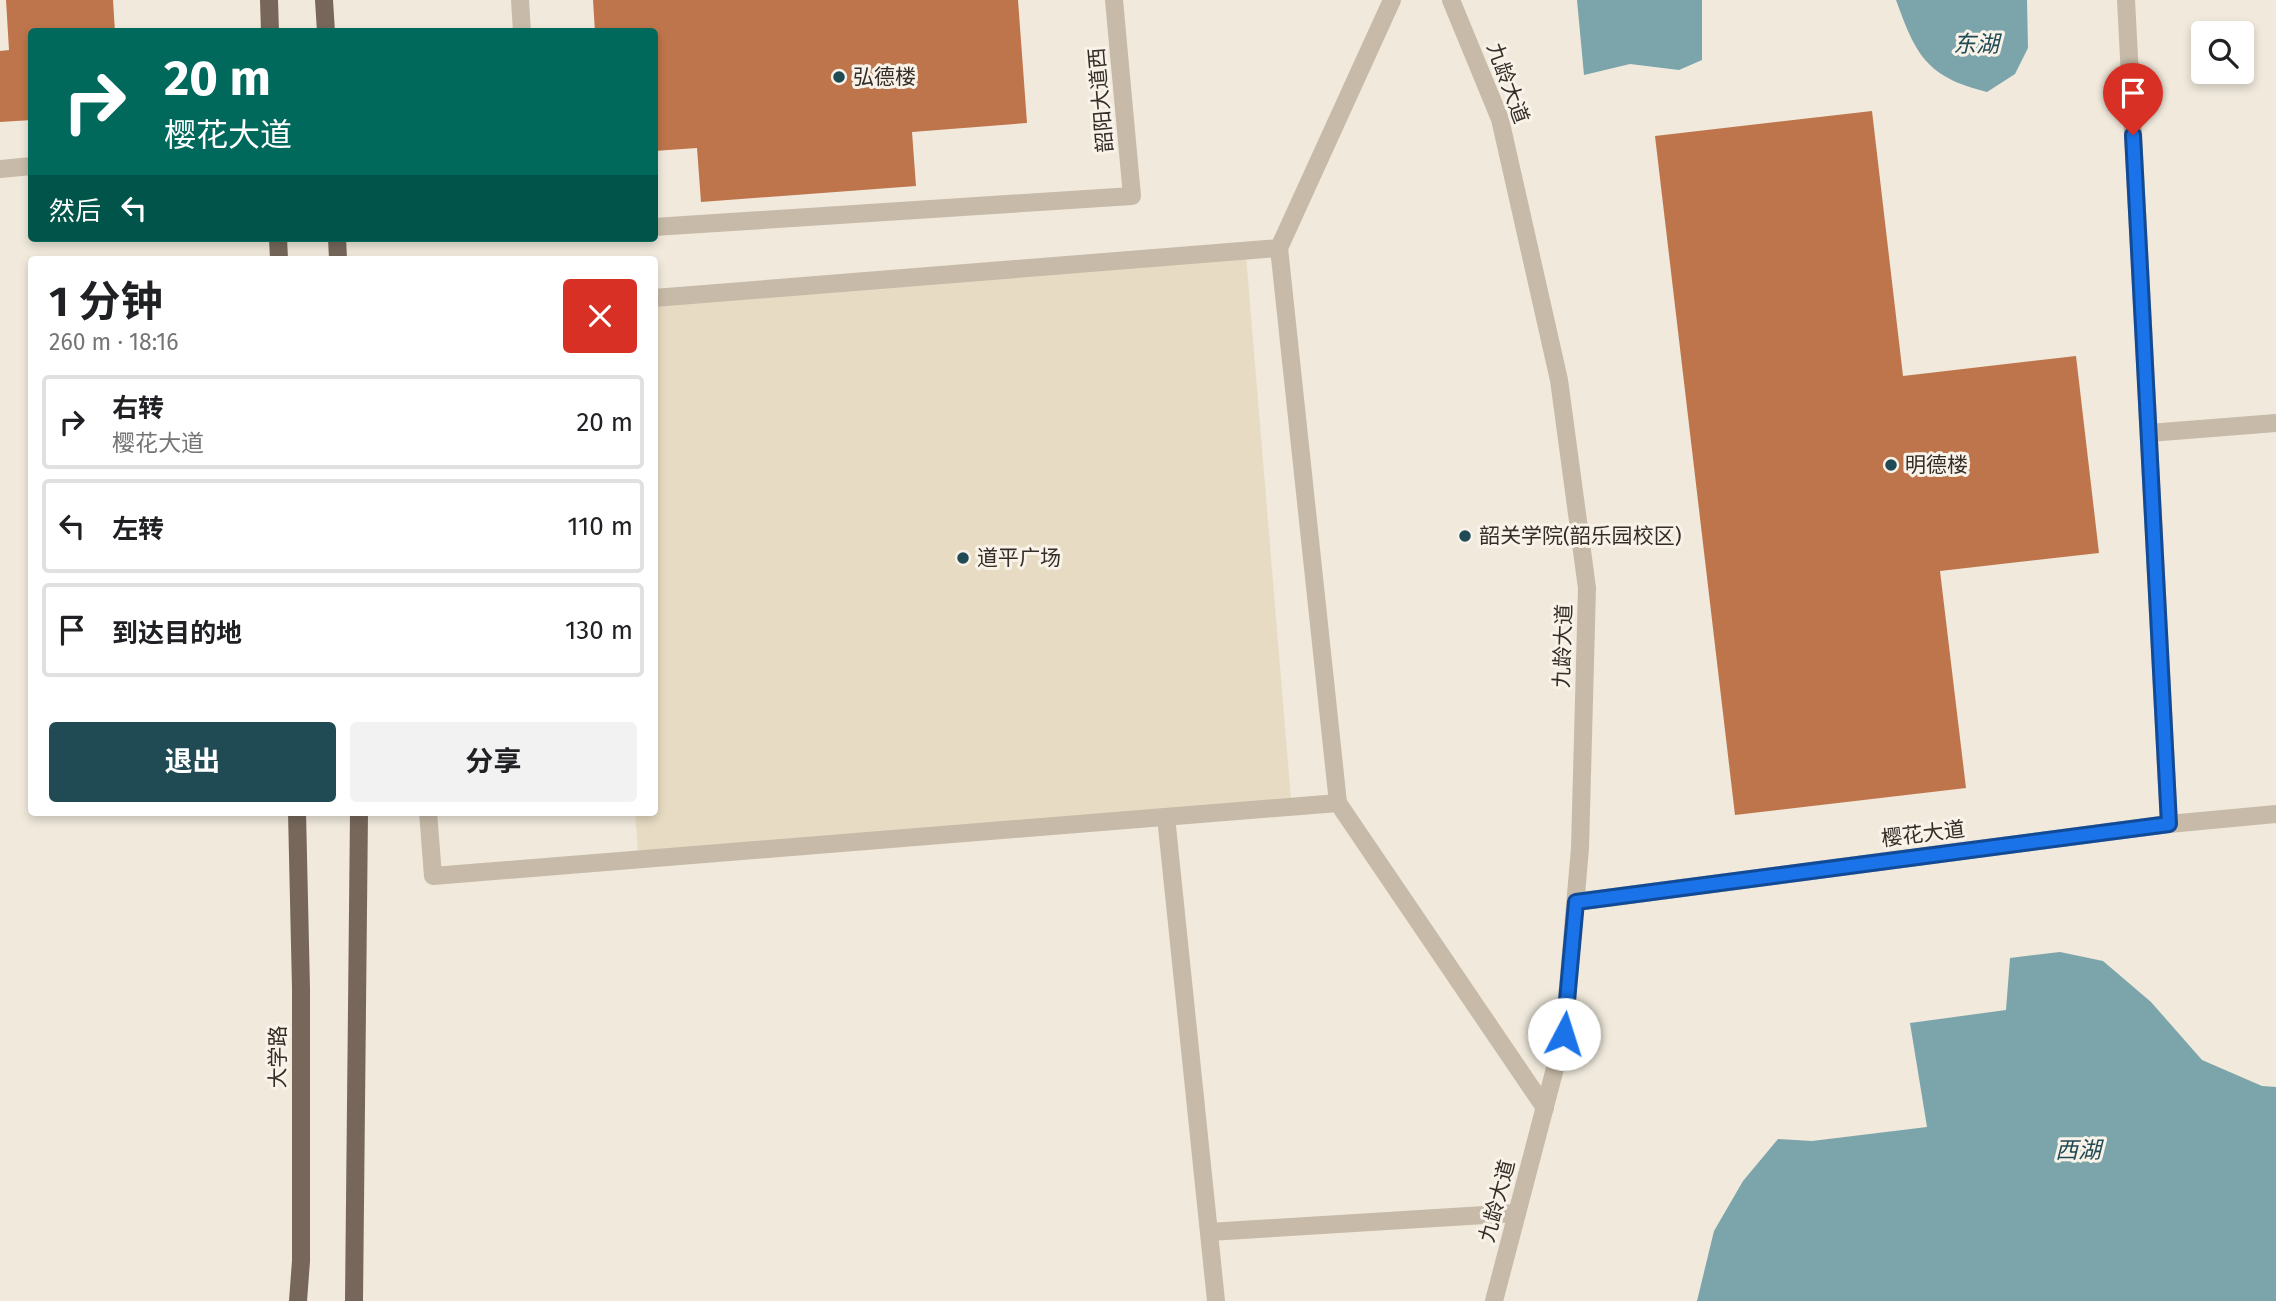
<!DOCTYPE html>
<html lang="zh">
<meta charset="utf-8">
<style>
body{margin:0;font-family:"Fira Sans","Noto Sans SC",sans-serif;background:#f2f2f2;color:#202124;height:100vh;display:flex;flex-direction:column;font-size:26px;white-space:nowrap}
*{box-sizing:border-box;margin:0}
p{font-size:23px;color:#757577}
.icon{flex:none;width:38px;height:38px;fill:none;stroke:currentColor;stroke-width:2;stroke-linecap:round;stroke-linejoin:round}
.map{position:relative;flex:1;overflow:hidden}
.side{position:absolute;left:28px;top:256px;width:630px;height:560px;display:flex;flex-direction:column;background:#fff;border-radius:7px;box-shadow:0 4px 10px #0003}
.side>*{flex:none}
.banner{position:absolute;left:28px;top:28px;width:630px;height:214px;border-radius:7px;box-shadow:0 4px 10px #0003;background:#00695c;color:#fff;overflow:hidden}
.controls{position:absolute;left:2191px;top:21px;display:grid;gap:14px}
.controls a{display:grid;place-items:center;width:63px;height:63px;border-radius:7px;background:#fff;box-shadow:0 4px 10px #0003;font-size:35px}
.pin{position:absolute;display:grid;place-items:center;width:60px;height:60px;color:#fff;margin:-72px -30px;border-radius:50% 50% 50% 0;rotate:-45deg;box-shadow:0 0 7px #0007}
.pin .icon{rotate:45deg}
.me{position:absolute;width:77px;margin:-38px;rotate:5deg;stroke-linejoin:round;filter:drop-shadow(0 0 5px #0008)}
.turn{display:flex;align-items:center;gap:24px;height:147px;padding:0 21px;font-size:32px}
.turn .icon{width:91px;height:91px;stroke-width:2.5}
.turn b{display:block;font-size:49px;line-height:60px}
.then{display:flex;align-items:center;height:66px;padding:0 21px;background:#0003;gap:14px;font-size:26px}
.round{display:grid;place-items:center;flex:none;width:74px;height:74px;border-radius:7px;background:#f2f2f2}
.headline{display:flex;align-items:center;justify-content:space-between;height:119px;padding:0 21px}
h1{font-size:42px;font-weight:700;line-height:52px}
.cta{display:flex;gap:14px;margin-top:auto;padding:14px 21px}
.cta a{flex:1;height:80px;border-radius:7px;background:#204a54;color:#fff;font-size:28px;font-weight:700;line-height:80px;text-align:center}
.cta a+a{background:#f2f2f2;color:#202124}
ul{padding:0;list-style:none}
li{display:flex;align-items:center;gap:21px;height:94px;margin:0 14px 10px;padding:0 7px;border:4px solid #e0e0e0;border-radius:7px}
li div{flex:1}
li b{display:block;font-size:26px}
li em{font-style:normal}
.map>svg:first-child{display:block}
.plaza{fill:#e7dcc3}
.water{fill:#7ca4ab}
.building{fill:#be754b}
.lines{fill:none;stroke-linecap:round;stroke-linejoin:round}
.minor{stroke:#c7baa8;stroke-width:18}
.major{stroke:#76675a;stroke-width:18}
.route-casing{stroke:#114b97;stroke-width:18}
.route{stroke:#1a73e8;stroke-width:12}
.poi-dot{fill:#204a54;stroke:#f8f2e8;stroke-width:2.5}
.labels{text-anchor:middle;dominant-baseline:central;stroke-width:6;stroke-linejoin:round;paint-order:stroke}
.poi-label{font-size:21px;fill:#352d28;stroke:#f8f2e8;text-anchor:start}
.street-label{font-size:21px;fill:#352d28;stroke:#f8f2e8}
.water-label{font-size:23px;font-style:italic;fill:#204a54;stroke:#f8f2e8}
</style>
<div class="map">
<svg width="2276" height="1301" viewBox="0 0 2276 1301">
<rect width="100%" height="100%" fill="#f0e9dc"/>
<path class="plaza" d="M1245 243 1292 811 639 864 635 812H654L655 305Z"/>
<g class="water">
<path d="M1577 0H1702V60L1679 70 1630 64 1584 75Z"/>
<path d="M1896 0H2027L2028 48 2015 74 1987 92C1926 77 1916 55 1896 0Z"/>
<path d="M2060 952 2103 961 2151 1002 2202 1060 2262 1086 2276 1087V1301H1697L1714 1231 1743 1181 1778 1139 1812 1141 1927 1127 1910 1023 2006 1010 2010 958Z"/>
</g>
<g class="building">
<path d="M6 0H113L115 32H32V120L0 122V51L9 50Z"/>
<path d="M593 0H1018L1027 123 912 132 916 186 701 202 697 148 654 151V32H595Z"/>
<path d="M1872 111 1903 376 2076 356 2099 553 1940 571 1966 788 1735 815 1655 136Z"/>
</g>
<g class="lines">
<g class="minor">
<path d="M520 0 522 32"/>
<path d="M1451 0 1500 119 1559 380 1587 588 1580 848 1564 1034 1494 1301"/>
<path d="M2126 0 2169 824"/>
<path d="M0 169 32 166"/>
<path d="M654 227 1132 196 1114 0"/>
<path d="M1279 248 1338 803"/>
<path d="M654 298 1279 248 1392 0"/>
<path d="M2149 433 2276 423"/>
<path d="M428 812 433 876 1338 803 1545 1108"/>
<path d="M1166 817 1216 1301"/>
<path d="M1576 902 2169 824 2276 814"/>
<path d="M1209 1232 1517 1213"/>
</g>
<g class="major">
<path d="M269 0 270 32"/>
<path d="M324 0 326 32"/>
<path d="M278 238 279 259"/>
<path d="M337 238 338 259"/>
<path d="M297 812 301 989V1261L298 1301"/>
<path d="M354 1301 359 812"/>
</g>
</g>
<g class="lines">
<defs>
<path id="route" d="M1564 1034 1576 902 2169 824 2133 135"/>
</defs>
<use href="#route" class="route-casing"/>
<use href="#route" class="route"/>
</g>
<g class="poi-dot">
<circle cx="839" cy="77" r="7"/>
<circle cx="1891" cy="465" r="7"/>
<circle cx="1465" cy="536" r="7"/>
<circle cx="963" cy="558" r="7"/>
</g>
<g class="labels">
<g class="poi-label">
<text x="853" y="77">弘德楼</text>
<text x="1905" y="465">明德楼</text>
<text x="1479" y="536">韶关学院(韶乐园校区)</text>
<text x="977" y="558">道平广场</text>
</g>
<g class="street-label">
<text transform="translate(1508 83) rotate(70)">九龄大道</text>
<text transform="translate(1101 100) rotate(-95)">韶阳大道西</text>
<text transform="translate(1563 646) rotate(-88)">九龄大道</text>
<text transform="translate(1923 834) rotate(-7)">樱花大道</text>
<text transform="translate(278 1057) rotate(-90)">大学路</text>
<text transform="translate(1497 1201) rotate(-75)">九龄大道</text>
</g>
<g class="water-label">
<text x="1976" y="44">东湖</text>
<text x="2078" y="1150">西湖</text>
</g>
</g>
</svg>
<div class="controls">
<a><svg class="icon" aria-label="search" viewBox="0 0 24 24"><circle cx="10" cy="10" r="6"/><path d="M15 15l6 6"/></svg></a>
</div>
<div class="pin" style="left:2133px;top:135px;background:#d93025"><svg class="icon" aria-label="arrive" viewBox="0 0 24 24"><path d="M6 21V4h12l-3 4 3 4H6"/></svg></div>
<svg class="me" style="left:1564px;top:1034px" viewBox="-20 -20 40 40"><circle r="19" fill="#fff"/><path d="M0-13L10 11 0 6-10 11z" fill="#1a73e8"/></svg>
<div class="banner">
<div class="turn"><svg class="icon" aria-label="right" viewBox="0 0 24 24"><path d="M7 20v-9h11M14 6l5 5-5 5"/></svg><div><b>20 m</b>樱花大道</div></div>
<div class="then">然后<svg class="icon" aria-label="left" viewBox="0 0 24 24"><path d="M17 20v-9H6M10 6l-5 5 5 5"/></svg></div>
</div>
<section class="side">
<div class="headline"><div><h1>1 分钟</h1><p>260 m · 18:16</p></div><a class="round" style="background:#d93025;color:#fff"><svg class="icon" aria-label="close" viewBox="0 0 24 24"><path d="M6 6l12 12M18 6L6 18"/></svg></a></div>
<ul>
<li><svg class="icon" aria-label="right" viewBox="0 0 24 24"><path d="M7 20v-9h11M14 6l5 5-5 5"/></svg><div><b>右转</b><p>樱花大道</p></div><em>20 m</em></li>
<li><svg class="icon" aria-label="left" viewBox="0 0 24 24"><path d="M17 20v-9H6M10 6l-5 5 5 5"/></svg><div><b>左转</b></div><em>110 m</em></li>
<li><svg class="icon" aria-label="arrive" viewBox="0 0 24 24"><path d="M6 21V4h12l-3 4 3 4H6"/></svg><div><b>到达目的地</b></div><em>130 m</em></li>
</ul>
<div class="cta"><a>退出</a><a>分享</a></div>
</section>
</div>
